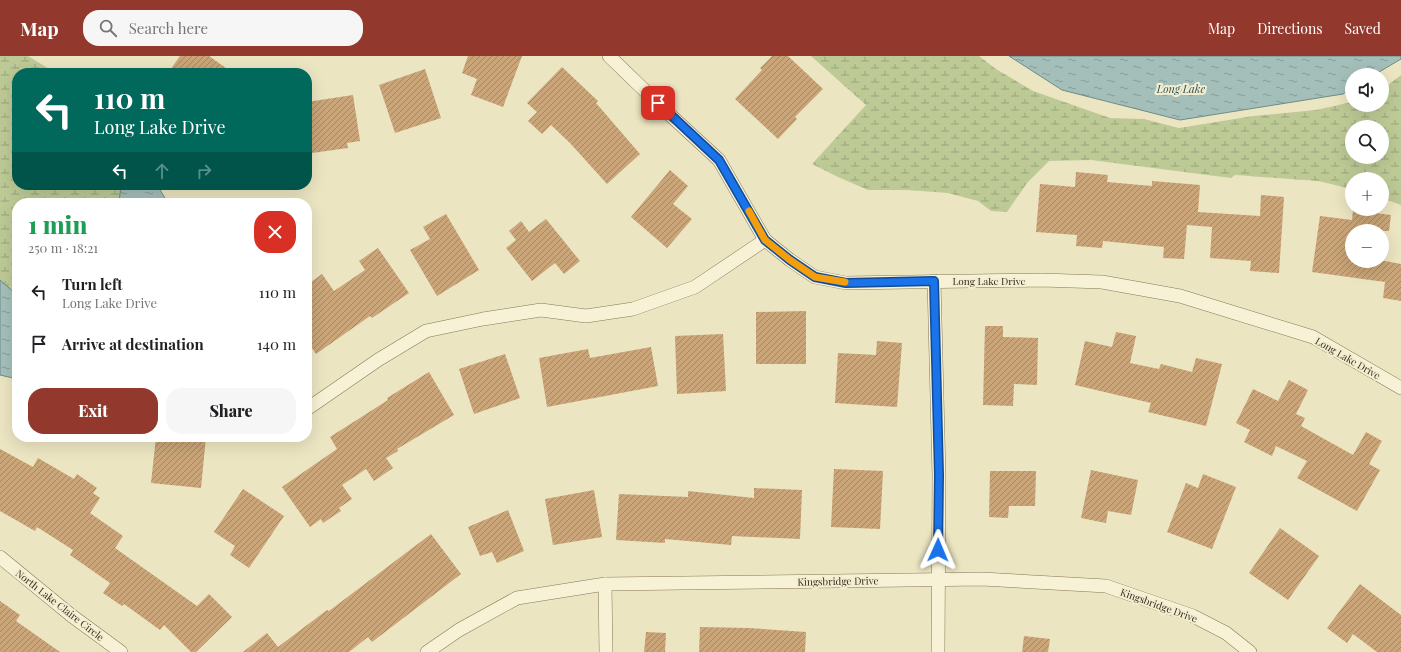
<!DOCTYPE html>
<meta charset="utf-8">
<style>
body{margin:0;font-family:"Playfair Display",serif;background:#f6f6f6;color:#202124;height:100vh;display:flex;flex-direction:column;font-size:15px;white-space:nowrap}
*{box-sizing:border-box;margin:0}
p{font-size:13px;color:#757577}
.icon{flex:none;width:22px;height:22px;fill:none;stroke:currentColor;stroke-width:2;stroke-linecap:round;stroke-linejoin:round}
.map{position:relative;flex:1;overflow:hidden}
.side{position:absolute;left:12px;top:142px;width:300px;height:244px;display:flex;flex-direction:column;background:#fff;border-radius:16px;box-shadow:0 4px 16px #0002}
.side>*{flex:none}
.guide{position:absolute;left:12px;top:12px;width:300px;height:122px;border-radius:16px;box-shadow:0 4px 16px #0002;background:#00695c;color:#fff;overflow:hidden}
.tools{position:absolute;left:1345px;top:12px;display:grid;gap:8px}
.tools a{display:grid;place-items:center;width:44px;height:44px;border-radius:50%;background:#fff;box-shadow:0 4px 16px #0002;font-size:20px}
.pin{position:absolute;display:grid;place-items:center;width:34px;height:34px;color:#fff;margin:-17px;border-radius:8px;box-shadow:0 2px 6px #0006}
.me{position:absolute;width:44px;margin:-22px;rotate:1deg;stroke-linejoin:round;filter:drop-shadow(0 0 3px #0008)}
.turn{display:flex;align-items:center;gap:14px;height:84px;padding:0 16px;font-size:18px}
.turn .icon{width:52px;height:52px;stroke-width:2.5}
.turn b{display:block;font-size:28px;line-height:34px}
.lanes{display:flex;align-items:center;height:38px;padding:0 16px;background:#0003;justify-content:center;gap:20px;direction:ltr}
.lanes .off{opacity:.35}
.round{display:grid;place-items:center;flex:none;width:42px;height:42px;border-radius:16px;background:#f6f6f6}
.summary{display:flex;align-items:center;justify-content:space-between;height:68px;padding:0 16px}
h1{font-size:24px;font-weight:800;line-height:30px;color:#1e9e55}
.cta{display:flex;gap:8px;margin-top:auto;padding:8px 16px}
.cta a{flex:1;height:46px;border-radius:16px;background:#92382c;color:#fff;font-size:16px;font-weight:800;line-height:46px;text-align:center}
.cta a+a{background:#f6f6f6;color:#202124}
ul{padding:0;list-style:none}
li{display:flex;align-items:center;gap:12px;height:52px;padding:0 16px}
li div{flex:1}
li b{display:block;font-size:15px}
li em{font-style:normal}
header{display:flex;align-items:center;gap:24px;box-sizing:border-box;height:56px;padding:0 20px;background:#92382c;color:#fff}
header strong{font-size:19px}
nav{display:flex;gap:22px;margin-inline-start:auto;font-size:14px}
.search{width:280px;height:36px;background:#f6f6f6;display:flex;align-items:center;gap:10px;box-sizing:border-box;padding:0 14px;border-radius:16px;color:#757577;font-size:15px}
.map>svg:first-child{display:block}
.wetland{fill:url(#wetland-marsh);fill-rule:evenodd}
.water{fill:url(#water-ripples);stroke:#6b8c89}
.building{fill:url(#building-hatch)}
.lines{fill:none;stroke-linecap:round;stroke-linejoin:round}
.street-casing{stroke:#85775a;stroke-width:14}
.street{stroke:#f7f2d5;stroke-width:13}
.route-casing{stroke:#114b97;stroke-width:10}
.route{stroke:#1a73e8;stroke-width:7}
.slow{stroke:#f59e0b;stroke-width:7}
.labels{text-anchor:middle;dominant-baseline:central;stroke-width:4;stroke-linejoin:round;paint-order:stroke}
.street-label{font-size:10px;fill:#362c1d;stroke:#f4eed1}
.water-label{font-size:11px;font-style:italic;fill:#2d5255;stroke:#f4eed1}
</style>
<header>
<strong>Map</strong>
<div class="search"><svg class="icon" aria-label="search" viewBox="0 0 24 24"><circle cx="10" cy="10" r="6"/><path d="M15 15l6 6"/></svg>Search here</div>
<nav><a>Map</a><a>Directions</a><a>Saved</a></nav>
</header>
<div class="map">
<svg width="1401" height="596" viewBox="0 0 1401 596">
<defs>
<pattern id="wetland-marsh" width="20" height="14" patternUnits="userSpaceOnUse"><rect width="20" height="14" fill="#bdca96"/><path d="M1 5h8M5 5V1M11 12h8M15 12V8" fill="none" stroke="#9aa47a"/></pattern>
<pattern id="water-ripples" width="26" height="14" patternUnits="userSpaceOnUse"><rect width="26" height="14" fill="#a4bfba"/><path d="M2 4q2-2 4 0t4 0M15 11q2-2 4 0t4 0" fill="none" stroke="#869b97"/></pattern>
<pattern id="building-hatch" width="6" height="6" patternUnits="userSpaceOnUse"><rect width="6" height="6" fill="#c9a579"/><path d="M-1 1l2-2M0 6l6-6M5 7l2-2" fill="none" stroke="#a48763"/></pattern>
</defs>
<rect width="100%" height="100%" fill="#ece5c2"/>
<g class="wetland">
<path d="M0 0H28L56 17H17V129H121L119 147H17V239L0 224Z"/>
<path d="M811 0H979L996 13 1033 35 1110 62 1144 63 1179 72 1253 60 1316 54 1352 46V49H1382V34L1401 19V149L1382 142V123H1352V133L1318 125 1235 119 1231 122 1091 104 1049 105 1027 127 1007 156 991 155 978 145 948 137 907 134H868L838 121 812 108 866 49ZM1352 71H1382V101H1352Z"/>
</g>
<g class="water">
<path d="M1009 0H1401V3L1374 19H1352V32L1343 38 1180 64 1062 34Z"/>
<path d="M121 129H157L168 147H119Z"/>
<path d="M0 224 17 239V323L0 319Z"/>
</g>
<g class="building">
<path d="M180 0H209L233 17H168Z"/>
<path d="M468 0H522L503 51 471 39 477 23 462 17Z"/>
<path d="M772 0H788L823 33 795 61 797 63 778 83 735 43 762 14 760 12Z"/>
<path d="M562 11 598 45 596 47 640 98 607 128 570 87 551 69 542 78 528 65 537 56 527 47Z"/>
<path d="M425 13 441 62 395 77 379 29Z"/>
<path d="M353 39 360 85 347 87 348 92 312 97 307 64V46Z"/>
<path d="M670 114 688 130 673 148 692 163 667 192 631 161Z"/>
<path d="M1076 116 1108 119 1107 126 1152 130V125L1200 129 1198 156 1260 160 1261 139 1284 141 1279 217 1250 215 1251 205 1210 202 1212 171 1187 169 1184 203 1163 202 1164 191 1103 185 1102 192 1076 190 1077 179 1036 176 1040 128 1075 131Z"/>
<path d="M1353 154 1391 159 1389 175H1352V205H1385L1401 208V245L1383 242 1385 226 1312 216 1320 160 1352 164Z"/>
<path d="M446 158 479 214 437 240 410 194 430 183 423 171Z"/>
<path d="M546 163 580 205 564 218 555 207 532 225 506 192 516 184 509 175 521 165 529 176Z"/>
<path d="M378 192 409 237 372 262 370 260 316 298 307 285V229L322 218 334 235 365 214 359 205Z"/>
<path d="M806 255V308H756V256Z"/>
<path d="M985 270H1003V281L1038 282 1037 329 1014 328 1013 350 983 349Z"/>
<path d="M1116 276 1136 280 1130 307 1159 313 1161 308 1192 316 1196 302 1222 308 1206 370 1148 356 1151 347 1075 329 1085 285 1112 291Z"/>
<path d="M723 278 726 335 677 338 675 280Z"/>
<path d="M877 285 902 287 897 351 835 347 838 297 876 299Z"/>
<path d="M651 291 658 330 547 351 539 302 588 293 590 302Z"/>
<path d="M505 298 520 342 474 358 459 313Z"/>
<path d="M429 316 454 359 397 393 398 395 386 402 393 412 374 425 366 413 342 429 352 443 339 452 341 455 323 467 321 463 310 471 282 431 337 393 330 381 388 344 387 342Z"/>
<path d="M1289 324 1308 334 1296 358 1305 362 1301 370 1353 399 1366 376 1382 385 1369 408 1380 414 1357 455 1297 422 1307 405 1276 390 1272 400 1244 386 1250 374 1236 367 1253 333 1278 345Z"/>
<path d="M156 381H206L201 432 151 427Z"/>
<path d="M0 393 33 411 38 402 74 423 77 418 97 432 93 437 100 442 90 457 123 480 115 492 197 550 209 538 232 561 196 596H191L164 569 160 574 124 548 122 550 103 537 110 527 70 499 73 494 37 471 35 475 0 455Z"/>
<path d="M834 413 883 415 880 473 831 471Z"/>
<path d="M1091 414 1138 424 1131 459 1108 455 1106 467 1081 462Z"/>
<path d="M990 415H1036L1035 450H1009L1008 462 989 461Z"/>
<path d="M1203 418 1236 431 1212 493 1167 476 1186 427 1198 432Z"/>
<path d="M754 432 802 434 800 483 732 480 731 489 665 483V487L616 484 619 438 688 441V435L754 442Z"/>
<path d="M243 433 284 460 249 512 230 499 235 490 214 476Z"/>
<path d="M594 434 602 481 553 489 545 443Z"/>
<path d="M508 454 524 495 497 507 492 496 480 500 468 471Z"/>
<path d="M1280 472 1319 500 1288 544 1249 517Z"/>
<path d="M431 478 461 518 372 586 368 581 349 596H243L267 577 278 591 327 554 329 555Z"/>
<path d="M1360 528 1401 559V596H1377L1353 578 1347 587 1327 572Z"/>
<path d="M0 545 20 559 16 565 60 596H0Z"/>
<path d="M700 571 749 572 806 576 805 596H699Z"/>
<path d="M646 576 666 577 665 596H644Z"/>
<path d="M1024 580 1050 583 1048 596H1022Z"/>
</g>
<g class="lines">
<defs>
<g id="street">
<path d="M609 0 669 58 719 104 765 184 790 204 815 221 846 227 1042 224 1102 226 1180 240 1313 281 1401 332"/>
<path d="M934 225 939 419 938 596"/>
<path d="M307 353 378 304 426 275 483 263 541 254 586 260 633 253 695 231 765 184"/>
<path d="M0 501 72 560 121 596"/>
<path d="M605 528 606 596"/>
<path d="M427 596 459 574 517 542 605 528 982 523 1106 530 1193 560 1226 577 1250 596"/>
</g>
</defs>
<use href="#street" class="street-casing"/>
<use href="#street" class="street"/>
</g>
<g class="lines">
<defs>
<path id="route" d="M658 47 719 104 765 184 790 204 815 221 846 227 934 225 939 419 938 494"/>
</defs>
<use href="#route" class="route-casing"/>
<use href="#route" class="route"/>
<path class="slow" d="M749 155 765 184 790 204 815 221 845 226"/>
</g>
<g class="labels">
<g class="street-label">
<text x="989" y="225">Long Lake Drive</text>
<text transform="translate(1348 302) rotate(30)">Long Lake Drive</text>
<text transform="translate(838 525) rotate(-1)">Kingsbridge Drive</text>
<text transform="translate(60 549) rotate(38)">North Lake Claire Circle</text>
<text transform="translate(1159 549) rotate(20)">Kingsbridge Drive</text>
</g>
<g class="water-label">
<text x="1181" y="32">Long Lake</text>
</g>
</g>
</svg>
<div class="tools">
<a><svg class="icon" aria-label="sound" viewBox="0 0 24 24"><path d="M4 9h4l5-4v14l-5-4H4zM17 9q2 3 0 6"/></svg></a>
<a><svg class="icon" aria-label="search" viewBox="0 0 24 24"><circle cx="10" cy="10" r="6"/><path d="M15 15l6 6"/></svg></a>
<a>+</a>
<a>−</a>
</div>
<div class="pin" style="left:658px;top:47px;background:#d93025"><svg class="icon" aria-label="arrive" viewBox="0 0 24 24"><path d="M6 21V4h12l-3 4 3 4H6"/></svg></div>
<svg class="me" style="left:938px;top:494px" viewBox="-20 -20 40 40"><path d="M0-17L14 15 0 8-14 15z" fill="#1a73e8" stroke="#fff" stroke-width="4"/></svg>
<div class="guide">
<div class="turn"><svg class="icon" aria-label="left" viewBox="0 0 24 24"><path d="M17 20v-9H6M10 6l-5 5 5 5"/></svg><div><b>110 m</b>Long Lake Drive</div></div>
<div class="lanes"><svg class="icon" aria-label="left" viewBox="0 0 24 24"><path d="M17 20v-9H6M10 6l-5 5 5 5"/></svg><svg class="icon off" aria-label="ahead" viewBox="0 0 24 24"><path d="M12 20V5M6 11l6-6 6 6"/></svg><svg class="icon off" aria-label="right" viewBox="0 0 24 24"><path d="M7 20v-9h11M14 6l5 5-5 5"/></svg></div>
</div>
<section class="side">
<div class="summary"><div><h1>1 min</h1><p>250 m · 18:21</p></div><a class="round" style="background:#d93025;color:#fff"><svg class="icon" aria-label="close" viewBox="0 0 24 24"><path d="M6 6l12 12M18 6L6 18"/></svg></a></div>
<ul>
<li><svg class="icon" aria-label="left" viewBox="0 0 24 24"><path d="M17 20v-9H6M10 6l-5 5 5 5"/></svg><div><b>Turn left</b><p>Long Lake Drive</p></div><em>110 m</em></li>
<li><svg class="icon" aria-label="arrive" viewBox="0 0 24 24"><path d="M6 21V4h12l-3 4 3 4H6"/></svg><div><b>Arrive at destination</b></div><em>140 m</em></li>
</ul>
<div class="cta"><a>Exit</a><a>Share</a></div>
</section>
</div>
